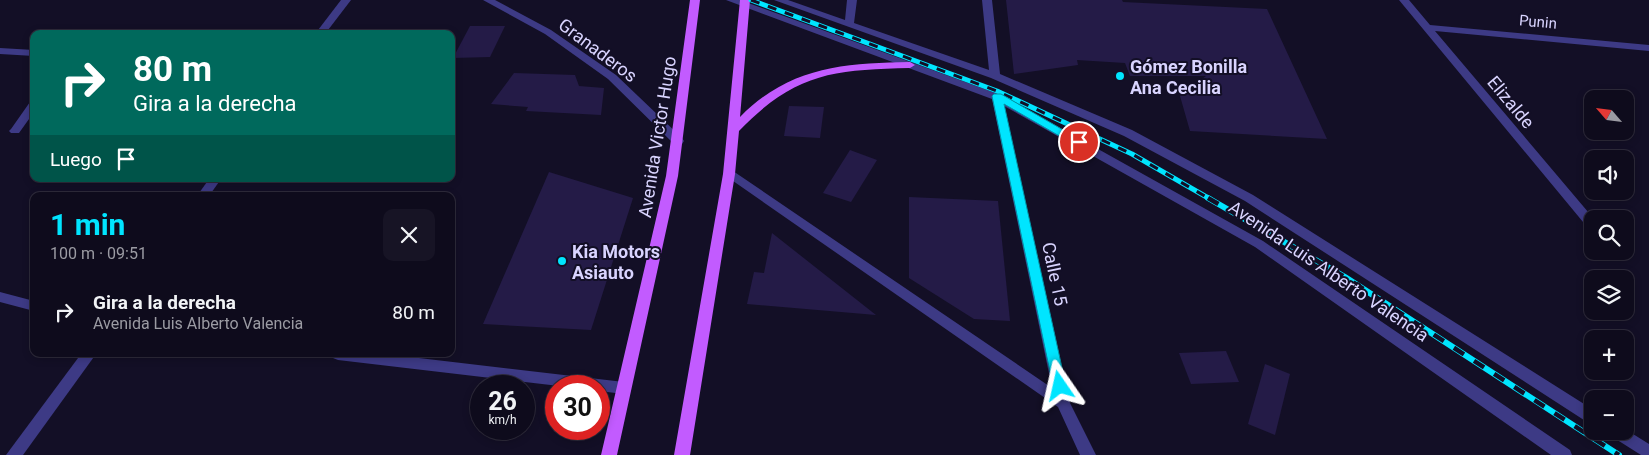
<!DOCTYPE html>
<html lang="es">
<meta charset="utf-8">
<style>
body{margin:0;font-family:Roboto,sans-serif;background:#171425;color:#f1f3f6;height:100vh;display:flex;flex-direction:column;font-size:19px;white-space:nowrap}
*{box-sizing:border-box;margin:0}
p{font-size:16px;color:#9b9ba3}
.icon{flex:none;width:28px;height:28px;fill:none;stroke:currentColor;stroke-width:2;stroke-linecap:round;stroke-linejoin:round}
.map{position:relative;flex:1;overflow:hidden}
.details{position:absolute;left:30px;top:192px;width:425px;height:165px;display:flex;flex-direction:column;background:#0e0b1c;border-radius:10px;box-shadow:0 2px 8px #0003,0 0 0 1px #2e2b3b}
.details>*{flex:none}
.banner{position:absolute;left:30px;top:30px;width:425px;height:152px;border-radius:10px;box-shadow:0 2px 8px #0003,0 0 0 1px #2e2b3b;background:#00695c;color:#fff;overflow:hidden}
.needle{width:32px;rotate:298deg}
.controls{position:absolute;left:1584px;top:90px;display:grid;gap:10px}
.controls a{display:grid;place-items:center;width:50px;height:50px;border-radius:10px;background:#0e0b1c;box-shadow:0 2px 8px #0003,0 0 0 1px #2e2b3b;font-size:25px}
.speed{position:absolute;left:470px;top:375px;display:flex;gap:10px;font-size:25px;font-weight:700;text-align:center}
.speed>*{display:grid;place-content:center;width:65px;height:65px;border-radius:50%;background:#0e0b1c;box-shadow:0 2px 8px #0003,0 0 0 1px #2e2b3b;line-height:1}
.speed small{font-size:12px;font-weight:400}
.speed .limit{border:8px solid #d22;background:#fff;color:#111}
.pin{position:absolute;display:grid;place-items:center;width:42px;height:42px;color:#fff;margin:-21px;border:2px solid #fff;border-radius:50%;box-shadow:0 1px 5px #0007}
.me{position:absolute;width:55px;margin:-28px;rotate:349deg;stroke-linejoin:round;filter:drop-shadow(0 0 4px #0008)}
.turn{display:flex;align-items:center;gap:18px;height:105px;padding:0 20px;font-size:22px}
.turn .icon{width:65px;height:65px;stroke-width:2.5}
.turn b{display:block;font-size:35px;line-height:42px}
.then{display:flex;align-items:center;height:48px;padding:0 20px;background:#0003;gap:10px;font-size:19px}
.round{display:grid;place-items:center;flex:none;width:52px;height:52px;border-radius:10px;background:#171425}
.headline{display:flex;align-items:center;justify-content:space-between;height:85px;padding:0 20px}
h1{font-size:30px;font-weight:700;line-height:38px;color:#00e5ff}
ul{padding:0;list-style:none}
li{display:flex;align-items:center;gap:15px;height:70px;padding:0 20px}
li div{flex:1}
li b{display:block;font-size:19px}
li em{font-style:normal}
.map>svg:first-child{display:block}
.building{fill:#241b47}
.lines{fill:none;stroke-linecap:round;stroke-linejoin:round}
.minor{fill:#3d3a85;fill-rule:evenodd}
.major{fill:#c25bff;fill-rule:evenodd}
.rail-far1-casing{stroke:#00e5ff;stroke-width:5}
.rail-casing{stroke:#00e5ff;stroke-width:6}
.rail-far1{stroke:#130f26;stroke-width:3;stroke-dasharray:9;stroke-linecap:butt}
.rail{stroke:#130f26;stroke-width:4.5;stroke-dasharray:12;stroke-linecap:butt}
.route{fill:#00e5ff;stroke:#0095a6}
.poi-dot{fill:#00e5ff;stroke:#130f26;stroke-width:2}
.labels{text-anchor:middle;dominant-baseline:central;stroke-width:4;stroke-linejoin:round;paint-order:stroke}
.far-street-label{font-size:15px;fill:#d9d4ff;stroke:#130f26}
.street-label{font-size:18px;fill:#d9d4ff;stroke:#130f26}
.poi-label{font-size:18px;font-weight:bold;fill:#d9d4ff;stroke:#130f26;text-anchor:start}
</style>
<div class="map">
<svg width="1649" height="455" viewBox="0 0 1649 455">
<rect width="100%" height="100%" fill="#130f26"/>
<g class="building">
<path d="M1006 0H1122L1123 2 1267 9 1327 139 1190 131 1180 96 1206 76H1130L1125 63 1077 60 1078 65 1014 74Z"/>
<path d="M470 26H505L490 57 453 58Z"/>
<path d="M514 73 575 75 579 86 604 88 601 115 526 111 528 107 491 104Z"/>
<path d="M789 106 824 107 820 138 784 136Z"/>
<path d="M850 150 877 160 851 202 823 193Z"/>
<path d="M549 172 633 198 591 330 483 324Z"/>
<path d="M909 197 998 201 1010 321 974 319 909 278Z"/>
<path d="M772 233 876 315 747 304 754 272 764 273Z"/>
<path d="M1226 351 1239 382 1191 384 1179 353Z"/>
<path d="M1265 364 1290 374 1275 435 1248 424Z"/>
</g>
<g class="lines">
<g class="minor">
<path d="M341 0H351L325 34H315Z"/>
<path d="M483 0H495L551 30 616 75 682 138 684 141 682 144H674L608 79 545 34Z"/>
<path d="M726 0H740L1001 95 1263 241 1570 450 1572 455H1551L1255 247 1004 106 1070 403 1096 455H1080L1058 407 723 174 725 171H733L1052 388 992 99Z"/>
<path d="M774 0H788L845 20 847 0H857L854 23 989 70 982 0H992L1000 74 1132 130 1253 195 1592 409V423L1587 422 1245 201 1124 136 991 78Z"/>
<path d="M1399 0H1409L1430 25 1649 45V51L1435 31 1594 219 1592 229 1588 228Z"/>
<path d="M0 48 34 50V56L0 54Z"/>
<path d="M34 101V112L19 133H11L9 131 11 129 30 102Z"/>
<path d="M209 179H221L209 196H197Z"/>
<path d="M0 292 34 301V311L0 302Z"/>
<path d="M81 354H96L23 455H6Z"/>
<path d="M331 354H385L624 382 629 384 631 388 629 392 624 394 599 391V386H559L338 360 333 358Z"/>
<path d="M1625 429 1649 444V455H1641L1611 436 1608 431H1625Z"/>
</g>
<g class="major">
<path d="M690 0H700L678 176 617 455H601L666 176Z"/>
<path d="M740 0H750L740 117C789 67 844 63 910 62L915 65 910 68C832 70 795 73 739 131L735 174 690 455H674L723 174Z"/>
</g>
<defs>
<path id="rail-far1" d="M751 0 997 91 1132 154 1210 199"/>
<path id="rail" d="M1208 198 1345 277 1619 455"/>
</defs>
<use href="#rail-far1" class="rail-far1-casing"/>
<use href="#rail" class="rail-casing"/>
<use href="#rail-far1" class="rail-far1"/>
<use href="#rail" class="rail"/>
</g>
<path class="route" d="M994 94H1001L1084 142 1079 146 1075 145 1004 104 1066 386 1064 390 1060 391 1055 390 1053 386 992 96Z"/>
<g class="poi-dot">
<circle cx="1120" cy="76" r="5"/>
<circle cx="562" cy="261" r="5"/>
</g>
<g class="labels">
<g class="far-street-label">
<text transform="translate(1538 22) rotate(5)">Punin</text>
</g>
<g class="street-label">
<text transform="translate(598 50) rotate(37)">Granaderos</text>
<text transform="translate(1511 102) rotate(50)">Elizalde</text>
<text transform="translate(657 137) rotate(-81)">Avenida Victor Hugo</text>
<text transform="translate(1329 271) rotate(34)">Avenida Luis Alberto Valencia</text>
<text transform="translate(1055 274) rotate(78)">Calle 15</text>
</g>
<g class="poi-label">
<text x="1130" y="66">Gómez Bonilla<tspan x="1130" dy="21">Ana Cecilia</tspan></text>
<text x="572" y="251">Kia Motors<tspan x="572" dy="21">Asiauto</tspan></text>
</g>
</g>
</svg>
<div class="controls">
<a><svg class="needle" viewBox="-14 -14 28 28"><path d="M0-13l5 13h-10z" fill="#e53935"/><path d="M0 13l5-13h-10z" fill="#9b9ba3"/></svg></a>
<a><svg class="icon" aria-label="sound" viewBox="0 0 24 24"><path d="M4 9h4l5-4v14l-5-4H4zM17 9q2 3 0 6"/></svg></a>
<a><svg class="icon" aria-label="search" viewBox="0 0 24 24"><circle cx="10" cy="10" r="6"/><path d="M15 15l6 6"/></svg></a>
<a><svg class="icon" aria-label="layers" viewBox="0 0 24 24"><path d="M12 4l9 5-9 5-9-5zM3 14l9 5 9-5"/></svg></a>
<a>+</a>
<a>−</a>
</div>
<div class="speed"><div>26<small>km/h</small></div><div class="limit">30</div></div>
<div class="pin" style="left:1079px;top:142px;background:#d93025"><svg class="icon" aria-label="arrive" viewBox="0 0 24 24"><path d="M6 21V4h12l-3 4 3 4H6"/></svg></div>
<svg class="me" style="left:1060px;top:386px" viewBox="-20 -20 40 40"><path d="M0-17L14 15 0 8-14 15z" fill="#00e5ff" stroke="#fff" stroke-width="4"/></svg>
<div class="banner">
<div class="turn"><svg class="icon" aria-label="right" viewBox="0 0 24 24"><path d="M7 20v-9h11M14 6l5 5-5 5"/></svg><div><b>80 m</b>Gira a la derecha</div></div>
<div class="then">Luego<svg class="icon" aria-label="arrive" viewBox="0 0 24 24"><path d="M6 21V4h12l-3 4 3 4H6"/></svg></div>
</div>
<section class="details">
<div class="headline"><div><h1>1 min</h1><p>100 m · 09:51</p></div><a class="round"><svg class="icon" aria-label="close" viewBox="0 0 24 24"><path d="M6 6l12 12M18 6L6 18"/></svg></a></div>
<ul>
<li><svg class="icon" aria-label="right" viewBox="0 0 24 24"><path d="M7 20v-9h11M14 6l5 5-5 5"/></svg><div><b>Gira a la derecha</b><p>Avenida Luis Alberto Valencia</p></div><em>80 m</em></li>
</ul>
</section>
</div>
